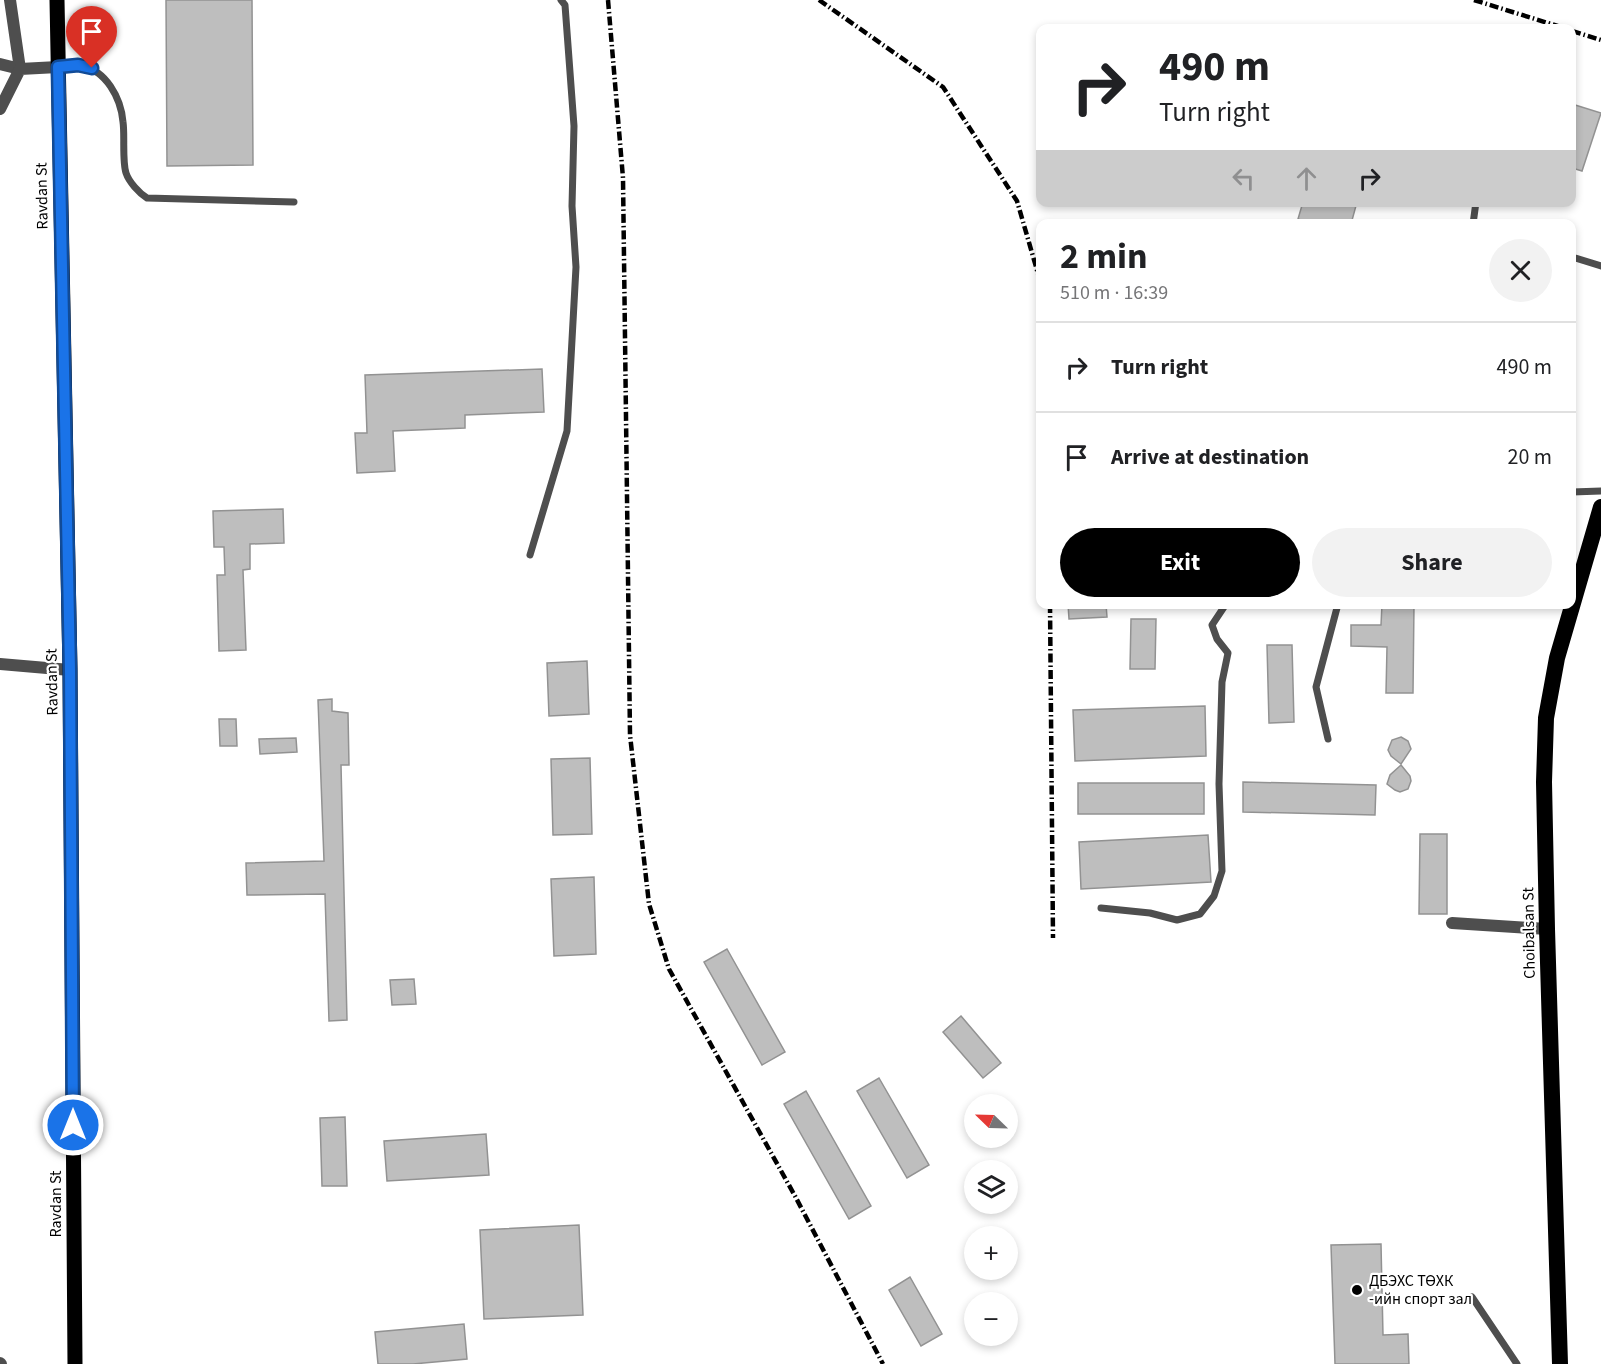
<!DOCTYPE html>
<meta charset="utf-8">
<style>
body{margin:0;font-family:"Source Sans 3",sans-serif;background:#f2f2f2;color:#202124;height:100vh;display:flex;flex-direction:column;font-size:22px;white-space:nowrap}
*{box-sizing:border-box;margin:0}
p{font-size:20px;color:#757577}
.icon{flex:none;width:33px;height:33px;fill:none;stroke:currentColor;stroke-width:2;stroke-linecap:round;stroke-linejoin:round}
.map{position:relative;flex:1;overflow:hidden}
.drawer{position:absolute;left:1036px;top:219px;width:540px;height:390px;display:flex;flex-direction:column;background:#fff;border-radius:12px;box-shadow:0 3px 9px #0003}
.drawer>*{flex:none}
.hud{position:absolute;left:1036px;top:24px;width:540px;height:183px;border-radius:12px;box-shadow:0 3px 9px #0003;background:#fff;color:#202124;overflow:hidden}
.needle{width:39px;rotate:293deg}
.buttons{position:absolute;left:964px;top:1094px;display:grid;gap:12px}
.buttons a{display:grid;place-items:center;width:54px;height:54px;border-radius:50%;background:#fff;box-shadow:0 3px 9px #0003;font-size:30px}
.pin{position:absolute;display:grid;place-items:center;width:51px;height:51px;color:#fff;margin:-62px -26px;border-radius:50% 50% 50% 0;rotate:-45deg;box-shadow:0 0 6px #0007}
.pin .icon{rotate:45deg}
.me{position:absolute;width:66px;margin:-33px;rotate:0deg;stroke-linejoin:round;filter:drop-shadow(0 0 4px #0008)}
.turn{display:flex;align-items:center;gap:21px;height:126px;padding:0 24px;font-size:27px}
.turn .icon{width:78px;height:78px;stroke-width:2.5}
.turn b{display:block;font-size:42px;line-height:51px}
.lanes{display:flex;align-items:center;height:57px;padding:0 24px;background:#0003;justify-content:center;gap:30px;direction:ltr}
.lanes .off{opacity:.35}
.round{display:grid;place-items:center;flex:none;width:63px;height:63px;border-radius:32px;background:#f2f2f2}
.summary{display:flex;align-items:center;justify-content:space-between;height:102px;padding:0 24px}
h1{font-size:36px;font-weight:700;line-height:45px}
.cta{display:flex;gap:12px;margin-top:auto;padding:12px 24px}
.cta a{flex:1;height:69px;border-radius:36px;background:#000;color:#fff;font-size:24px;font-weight:700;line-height:69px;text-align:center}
.cta a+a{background:#f2f2f2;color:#202124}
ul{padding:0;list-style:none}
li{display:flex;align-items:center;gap:18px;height:90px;padding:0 24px;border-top:2px solid #e0e0e0}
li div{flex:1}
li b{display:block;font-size:22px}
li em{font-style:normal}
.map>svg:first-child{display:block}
.building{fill:#bebebe;stroke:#929292;stroke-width:1.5}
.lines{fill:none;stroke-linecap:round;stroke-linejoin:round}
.service{stroke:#4e4e4e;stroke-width:7}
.minor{stroke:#4e4e4e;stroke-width:12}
.primary{stroke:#000;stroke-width:15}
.trunk{stroke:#000;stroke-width:16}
.rail{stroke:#000;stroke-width:4.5;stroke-dasharray:9 3 1.5 3;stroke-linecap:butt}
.route-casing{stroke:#114b97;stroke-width:15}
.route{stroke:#1a73e8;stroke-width:10}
.poi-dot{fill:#000;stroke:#fff;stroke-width:2}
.labels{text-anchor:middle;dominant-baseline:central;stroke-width:4.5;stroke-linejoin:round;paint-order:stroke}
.street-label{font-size:16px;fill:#000;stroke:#fff}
.poi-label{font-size:16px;fill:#000;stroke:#fff;text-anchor:start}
</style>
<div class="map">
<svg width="1601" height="1364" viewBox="0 0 1601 1364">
<rect width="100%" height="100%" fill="#fff"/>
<g class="building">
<path d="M166 0H252L253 165 167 166Z"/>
<path d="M1572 104 1601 113 1582 171 1572 168Z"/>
<path d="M1303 202H1357L1351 224H1313L1298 219Z"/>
<path d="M542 369 544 412 465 415V428L393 431 395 471 357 473 355 433H367L365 375Z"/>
<path d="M283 509 284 543 250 544V569L243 570 246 650 219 651 217 575H225L224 547H214L213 511Z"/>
<path d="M1068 604H1106L1107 617 1069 619Z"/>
<path d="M1382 604H1414L1413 693H1386L1387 647 1351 646V625H1381Z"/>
<path d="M1131 619H1156L1155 669H1130Z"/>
<path d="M1267 645H1292L1294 722 1269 723Z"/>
<path d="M587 661 589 714 549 716 547 663Z"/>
<path d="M332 699V711L348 713 349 765H341L347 1020 329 1021 325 894 247 895 246 863 324 861 318 700Z"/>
<path d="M1205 706 1206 756 1075 761 1073 710Z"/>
<path d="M219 719H236L237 746H220Z"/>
<path d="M1401 737 1408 741 1411 749 1401 764 1391 756 1388 750 1392 740Z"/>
<path d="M296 738 297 752 260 754 259 739Z"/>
<path d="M590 758 592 834 553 835 551 759Z"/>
<path d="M1401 765 1410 776 1411 781 1408 789 1400 792 1395 790 1387 784 1390 775Z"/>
<path d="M1243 782 1376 785 1375 815 1243 812Z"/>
<rect x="1078" y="783" width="126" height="31"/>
<path d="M1420 834H1447V914H1419Z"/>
<path d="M1208 835 1211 882 1081 889 1079 842Z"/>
<path d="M594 877 596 954 554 956 551 879Z"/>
<path d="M727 949 785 1052 762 1065 704 962Z"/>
<path d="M414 979 416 1004 392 1005 390 980Z"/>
<path d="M961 1016 1001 1063 983 1078 943 1032Z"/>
<path d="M879 1078 929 1165 907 1178 857 1091Z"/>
<path d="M806 1091 871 1206 849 1219 784 1104Z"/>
<path d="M345 1117 347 1186H322L320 1118Z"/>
<path d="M486 1134 489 1175 387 1181 384 1141Z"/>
<path d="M579 1225 583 1315 484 1319 480 1230Z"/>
<path d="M1381 1244 1383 1335 1408 1334 1409 1364H1335L1331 1245Z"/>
<path d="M910 1277 942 1334 921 1346 889 1290Z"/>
<path d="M464 1324 467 1359 413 1364H378L375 1332Z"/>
</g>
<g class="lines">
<g class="service">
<path d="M58 67C65 66 74 64 81 66 106 70 121 98 123 122 125 135 122 161 126 173 129 182 139 193 147 198L294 202"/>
<path d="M1473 224 1476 202"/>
<path d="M1572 257 1601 266"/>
<path d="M1572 492 1601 491"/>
<path d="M530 555 567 431 576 267 572 206 574 126 565 5 561 0"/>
<path d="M1328 739 1316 687 1338 604"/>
<path d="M1101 908 1150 913 1177 920 1200 914 1214 896 1222 871 1219 784 1222 682 1228 653 1217 639 1212 625 1226 604"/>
<path d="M1472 1297 1517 1364"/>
</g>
<g class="minor">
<path d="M0 64 20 69 10 0"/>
<path d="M0 109 20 69 58 67"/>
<path d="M0 664 70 670"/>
<path d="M1452 923 1547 929"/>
<path d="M0 1363 1 1364"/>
</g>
<path class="primary" d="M57 0 70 670 75 1364"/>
<path class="trunk" d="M1560 1364 1547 929 1544 782 1546 718 1557 658 1601 507"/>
<g class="rail">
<path d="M608 0 623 178 630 735 649 904 669 969 795 1196 883 1364"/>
<path d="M819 0 943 87 1017 201 1041 284"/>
<path d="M1474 0 1564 28"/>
<path d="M1572 31 1601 40"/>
<path d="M1050 604 1053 938"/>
</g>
</g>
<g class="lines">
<defs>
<path id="route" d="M73 1125 70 670 58 67 78 65 92 68"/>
</defs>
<use href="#route" class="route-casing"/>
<use href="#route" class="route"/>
</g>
<circle class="poi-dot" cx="1357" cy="1290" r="6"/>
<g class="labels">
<g class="street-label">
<text transform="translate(42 196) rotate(-91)">Ravdan St</text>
<text transform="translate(52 682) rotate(-91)">Ravdan St</text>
<text transform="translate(1529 933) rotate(-91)">Choibalsan St</text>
<text transform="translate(56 1204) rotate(-90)">Ravdan St</text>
</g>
<g class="poi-label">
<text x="1369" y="1281">ДБЭХС ТӨХК<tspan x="1369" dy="18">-ийн спорт зал</tspan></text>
</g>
</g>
</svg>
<div class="buttons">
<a><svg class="needle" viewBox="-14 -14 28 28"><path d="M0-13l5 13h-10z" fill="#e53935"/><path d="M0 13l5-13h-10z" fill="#757577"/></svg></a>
<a><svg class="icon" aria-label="layers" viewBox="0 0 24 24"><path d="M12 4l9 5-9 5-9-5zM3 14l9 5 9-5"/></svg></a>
<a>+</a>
<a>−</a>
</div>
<div class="pin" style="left:92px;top:68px;background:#d93025"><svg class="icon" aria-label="arrive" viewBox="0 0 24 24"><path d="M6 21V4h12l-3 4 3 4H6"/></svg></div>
<svg class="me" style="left:73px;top:1125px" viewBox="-20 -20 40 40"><circle r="17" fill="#1a73e8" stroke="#fff" stroke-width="3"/><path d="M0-11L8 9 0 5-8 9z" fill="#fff"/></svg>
<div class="hud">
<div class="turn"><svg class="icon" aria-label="right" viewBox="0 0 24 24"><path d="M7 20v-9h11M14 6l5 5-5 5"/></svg><div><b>490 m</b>Turn right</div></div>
<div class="lanes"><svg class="icon off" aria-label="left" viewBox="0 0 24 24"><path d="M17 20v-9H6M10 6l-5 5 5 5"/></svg><svg class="icon off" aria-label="ahead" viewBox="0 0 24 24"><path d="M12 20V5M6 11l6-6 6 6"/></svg><svg class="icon" aria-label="right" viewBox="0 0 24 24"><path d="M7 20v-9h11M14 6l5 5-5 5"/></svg></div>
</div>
<section class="drawer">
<div class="summary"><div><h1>2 min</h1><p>510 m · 16:39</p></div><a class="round"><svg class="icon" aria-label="close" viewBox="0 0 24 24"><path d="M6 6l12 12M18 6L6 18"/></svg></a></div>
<ul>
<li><svg class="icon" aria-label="right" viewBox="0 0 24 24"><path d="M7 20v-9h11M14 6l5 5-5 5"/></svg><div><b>Turn right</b></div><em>490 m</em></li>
<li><svg class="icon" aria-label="arrive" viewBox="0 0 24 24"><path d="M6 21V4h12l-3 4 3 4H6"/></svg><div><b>Arrive at destination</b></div><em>20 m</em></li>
</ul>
<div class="cta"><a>Exit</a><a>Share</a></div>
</section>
</div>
